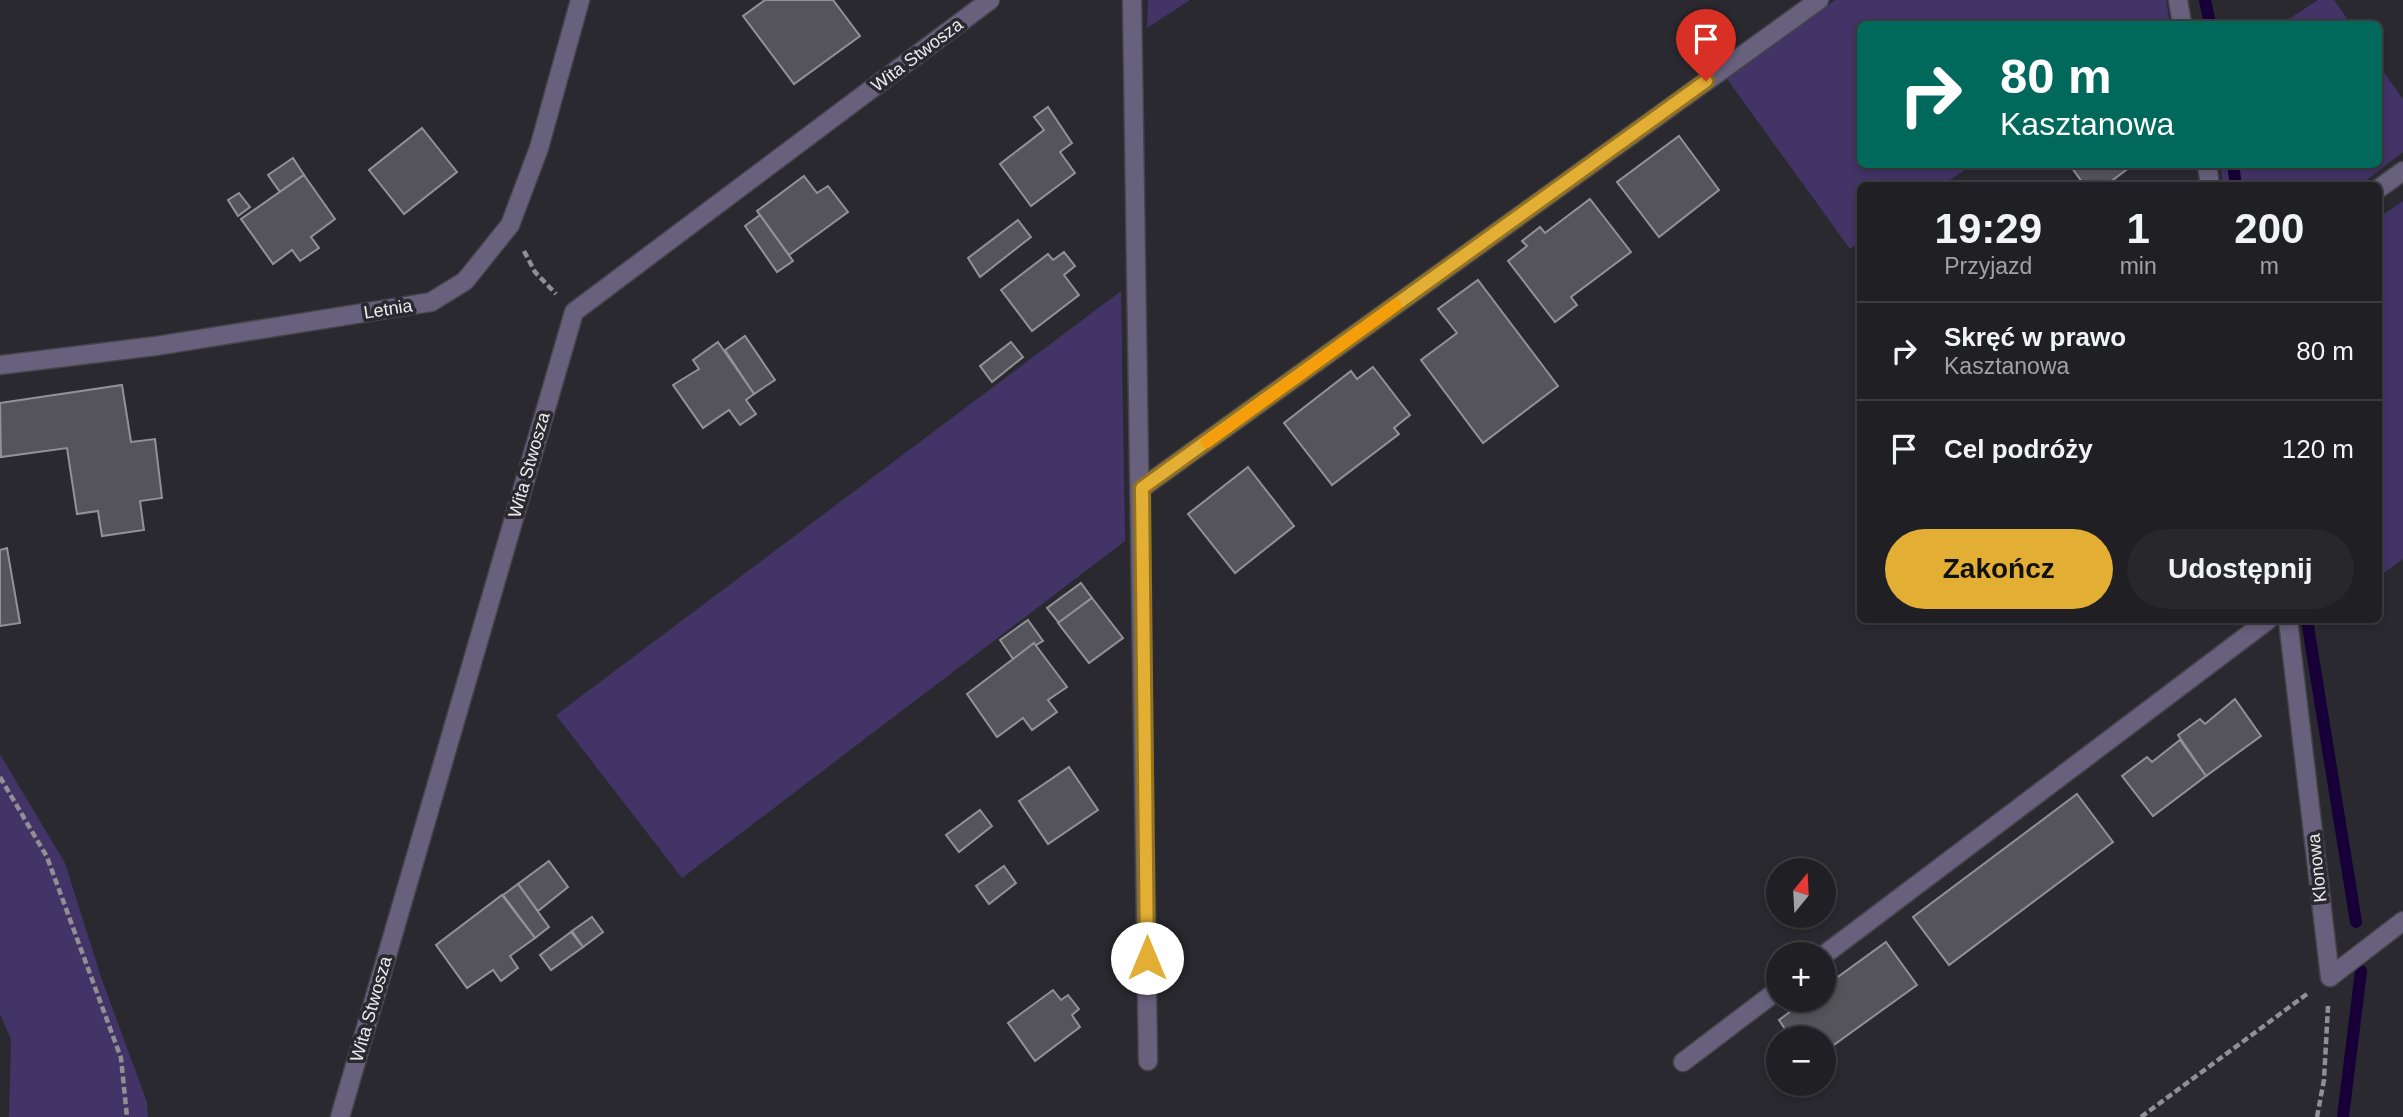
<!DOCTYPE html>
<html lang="pl">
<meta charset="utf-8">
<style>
body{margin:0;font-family:Helvetica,sans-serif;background:#28272b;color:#f1f3f6;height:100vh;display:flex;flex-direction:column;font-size:26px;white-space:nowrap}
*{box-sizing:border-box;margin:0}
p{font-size:23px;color:#a2a2a6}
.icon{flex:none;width:38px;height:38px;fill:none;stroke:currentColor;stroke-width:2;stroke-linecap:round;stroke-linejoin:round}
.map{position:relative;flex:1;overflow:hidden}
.panel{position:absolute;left:1857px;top:182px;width:525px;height:441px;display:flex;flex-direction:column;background:#201f23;border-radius:10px;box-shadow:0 4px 10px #0003,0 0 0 2px #3d3d41}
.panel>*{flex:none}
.top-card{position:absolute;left:1857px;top:21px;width:525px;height:147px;border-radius:10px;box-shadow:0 4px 10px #0003,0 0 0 2px #3d3d41;background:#00695c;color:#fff;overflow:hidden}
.needle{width:46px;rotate:18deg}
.tools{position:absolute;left:1766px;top:858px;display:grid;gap:14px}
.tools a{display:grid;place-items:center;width:70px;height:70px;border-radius:50%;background:#201f23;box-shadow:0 4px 10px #0003,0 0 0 2px #3d3d41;font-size:35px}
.pin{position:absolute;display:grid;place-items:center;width:60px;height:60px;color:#fff;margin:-72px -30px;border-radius:50% 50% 50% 0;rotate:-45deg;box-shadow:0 0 7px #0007}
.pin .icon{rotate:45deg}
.me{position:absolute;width:77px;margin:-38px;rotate:0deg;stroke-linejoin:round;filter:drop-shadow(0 0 5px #0008)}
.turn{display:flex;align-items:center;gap:24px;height:147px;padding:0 28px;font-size:32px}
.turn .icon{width:91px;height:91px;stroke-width:2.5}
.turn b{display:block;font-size:49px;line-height:60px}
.eta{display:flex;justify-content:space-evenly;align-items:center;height:119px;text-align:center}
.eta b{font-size:42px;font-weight:700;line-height:49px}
.primary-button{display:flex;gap:14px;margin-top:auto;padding:14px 28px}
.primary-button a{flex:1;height:80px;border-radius:42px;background:#e2af34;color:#111;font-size:28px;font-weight:700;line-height:80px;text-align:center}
.primary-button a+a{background:#28272b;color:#f1f3f6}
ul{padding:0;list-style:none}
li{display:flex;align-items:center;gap:21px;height:98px;padding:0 28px;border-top:2px solid #3d3d41}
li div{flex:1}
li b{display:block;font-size:26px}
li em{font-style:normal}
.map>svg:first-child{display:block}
.green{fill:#423466}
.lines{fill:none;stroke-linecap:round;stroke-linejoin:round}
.stream{stroke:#170037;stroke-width:12}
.building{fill:#55545b;stroke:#939198;stroke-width:2}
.minor-casing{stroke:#45444a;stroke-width:21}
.path{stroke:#908f94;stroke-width:4.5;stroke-dasharray:7 3.5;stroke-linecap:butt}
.minor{stroke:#67617d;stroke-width:18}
.route-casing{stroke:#937222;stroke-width:18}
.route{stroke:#e2af34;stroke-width:12}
.slow{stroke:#f59e0b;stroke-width:12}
.labels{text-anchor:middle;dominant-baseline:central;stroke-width:7;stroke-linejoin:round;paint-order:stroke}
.street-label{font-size:18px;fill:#ebeaee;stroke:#2a292f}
</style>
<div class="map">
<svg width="2403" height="1117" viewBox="0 0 2403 1117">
<rect width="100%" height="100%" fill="#2a292f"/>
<g class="green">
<path d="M1148 0H1190L1147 28Z"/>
<path d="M1835 0H2166L2170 24H1860V164L1973 165 1942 185 1860 186V242L1850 249 1727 79Z"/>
<path d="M2318 0H2334L2351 24H2281Z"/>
<path d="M2378 64 2403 99V152L2360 185H2223L2220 165 2378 164Z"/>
<path d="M2403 201V559L2378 577V218Z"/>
<path d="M1121 291 1125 541 682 878 556 715Z"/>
<path d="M0 754 65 863 102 980 147 1102 148 1117H9L11 1039 0 1014Z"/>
</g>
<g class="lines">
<g class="stream">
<path d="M2205 0 2210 24"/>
<path d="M2233 164 2236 186"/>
<path d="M2307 620 2356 922"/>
<path d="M2343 1117 2361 971"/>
</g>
</g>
<g class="building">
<path d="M765 0H833L860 36 794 84 743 16Z"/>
<path d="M1048 107 1072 143 1060 152 1075 173 1031 206 1000 164 1044 130 1034 117Z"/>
<path d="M422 128 457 172 404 214 369 170Z"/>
<path d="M1679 136 1719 190 1659 237 1617 182Z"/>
<path d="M293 158 304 175 280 192 268 175Z"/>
<path d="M2069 164H2134L2105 186H2085Z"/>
<path d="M304 175 335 219 311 237 319 248 300 261 292 250 273 264 241 219Z"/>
<path d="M804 176 817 193 828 186 848 212 789 255 757 211Z"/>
<path d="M239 193 250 207 238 216 228 200Z"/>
<path d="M1590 199 1631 252 1571 297 1577 305 1555 322 1508 261 1527 246 1522 241 1540 227 1545 233Z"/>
<path d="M760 215 793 261 777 272 745 226Z"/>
<path d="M1018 220 1031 237 980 277 968 258Z"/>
<path d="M1064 252 1075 266 1064 275 1079 295 1032 331 1001 290 1048 254 1053 260Z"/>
<path d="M1478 280 1558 386 1483 443 1421 360 1457 333 1438 309Z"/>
<path d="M745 336 775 380 754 394 725 350Z"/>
<path d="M718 342 754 394 746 400 756 414 740 425 729 410 703 428 673 385 699 369 693 360Z"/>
<path d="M1011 342 1023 357 992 382 980 366Z"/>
<path d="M1373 367 1410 415 1394 428 1399 434 1332 485 1284 423 1351 371 1357 379Z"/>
<path d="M122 385 131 442 155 439 162 498 140 501 144 530 102 536 98 511 77 514 67 448 1 457 0 403Z"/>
<path d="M1248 467 1294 526 1235 573 1188 514Z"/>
<path d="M7 548 20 623 0 626V550Z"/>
<path d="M1081 583 1092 598 1059 623 1047 608Z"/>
<path d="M1092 598 1123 638 1089 663 1058 623Z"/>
<path d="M1028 620 1043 641 1013 659 1000 640Z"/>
<path d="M1034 643 1067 687 1048 700 1057 712 1032 730 1023 718 997 737 967 694Z"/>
<path d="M2235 699 2261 736 2206 776 2178 735 2200 719 2205 724Z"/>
<path d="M2180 740 2206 776 2153 816 2122 776 2147 757 2152 762Z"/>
<path d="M1069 767 1098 810 1048 844 1019 801Z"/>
<path d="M2077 794 2113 842 1949 965 1913 917Z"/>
<path d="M980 810 992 826 959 852 946 835Z"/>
<path d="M549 861 568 887 538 911 518 884Z"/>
<path d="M1004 866 1016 883 989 904 976 886Z"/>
<path d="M518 884 549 927 535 938 503 895Z"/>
<path d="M502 895 535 938 510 956 518 968 501 981 493 970 467 988 436 945Z"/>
<path d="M592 917 603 932 583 947 572 931Z"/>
<path d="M571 932 583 947 551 970 540 955Z"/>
<path d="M1886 942 1917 985 1824 1052V1038H1791L1779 1020 1807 999H1824V987Z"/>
<path d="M1053 990 1061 1000 1068 995 1079 1009 1072 1015 1080 1027 1035 1061 1008 1023Z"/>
</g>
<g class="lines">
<defs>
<g id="minor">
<path d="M1132 0 1148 1061"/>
<path d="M2178 0 2182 24"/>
<path d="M2207 164 2210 186"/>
<path d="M2378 189 2403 171"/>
<path d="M0 365 156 346 431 302 465 281 510 225 539 148 580 0"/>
<path d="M1142 488 1819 0"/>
<path d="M2288 620 2330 977"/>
<path d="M1824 955 2268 620"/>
<path d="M2330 977 2403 921"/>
<path d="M1683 1062 1778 990"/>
<path d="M340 1117 574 312 990 0"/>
</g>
</defs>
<use href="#minor" class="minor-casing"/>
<g class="path">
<path d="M524 251 535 272 556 294"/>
<path d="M0 777 47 857 121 1058 127 1117"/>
<path d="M2141 1117 2307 994"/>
<path d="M2317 1117 2324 1080 2328 1006"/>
</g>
<use href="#minor" class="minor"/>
</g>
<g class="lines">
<defs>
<path id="route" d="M1147 958 1142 488 1706 81"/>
</defs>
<use href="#route" class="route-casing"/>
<use href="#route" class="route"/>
<path class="slow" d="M1207 442 1396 305"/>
</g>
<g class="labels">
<g class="street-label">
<text transform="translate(917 55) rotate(-37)">Wita Stwosza</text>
<text transform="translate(388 309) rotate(-9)">Letnia</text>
<text transform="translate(529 465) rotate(-74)">Wita Stwosza</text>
<text transform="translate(2317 868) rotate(-96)">Klonowa</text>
<text transform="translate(371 1009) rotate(-74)">Wita Stwosza</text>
</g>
</g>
</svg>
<div class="tools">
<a><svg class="needle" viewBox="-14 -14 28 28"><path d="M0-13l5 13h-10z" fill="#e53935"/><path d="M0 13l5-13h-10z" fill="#a2a2a6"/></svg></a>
<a>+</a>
<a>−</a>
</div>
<div class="pin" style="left:1706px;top:81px;background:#d93025"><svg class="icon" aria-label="arrive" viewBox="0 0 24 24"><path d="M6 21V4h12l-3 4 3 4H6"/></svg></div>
<svg class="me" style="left:1147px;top:958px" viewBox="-20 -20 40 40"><circle r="19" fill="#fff"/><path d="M0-13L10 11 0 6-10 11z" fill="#e2af34"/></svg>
<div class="top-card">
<div class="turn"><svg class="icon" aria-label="right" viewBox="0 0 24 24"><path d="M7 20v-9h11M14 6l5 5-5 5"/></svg><div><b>80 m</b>Kasztanowa</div></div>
</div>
<section class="panel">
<div class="eta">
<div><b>19:29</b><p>Przyjazd</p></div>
<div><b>1</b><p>min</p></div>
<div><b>200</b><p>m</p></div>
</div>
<ul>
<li><svg class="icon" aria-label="right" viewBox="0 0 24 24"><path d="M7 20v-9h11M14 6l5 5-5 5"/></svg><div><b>Skręć w prawo</b><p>Kasztanowa</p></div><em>80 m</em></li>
<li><svg class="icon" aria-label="arrive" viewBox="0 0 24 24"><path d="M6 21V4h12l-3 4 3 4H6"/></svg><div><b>Cel podróży</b></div><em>120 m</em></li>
</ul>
<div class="primary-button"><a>Zakończ</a><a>Udostępnij</a></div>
</section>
</div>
